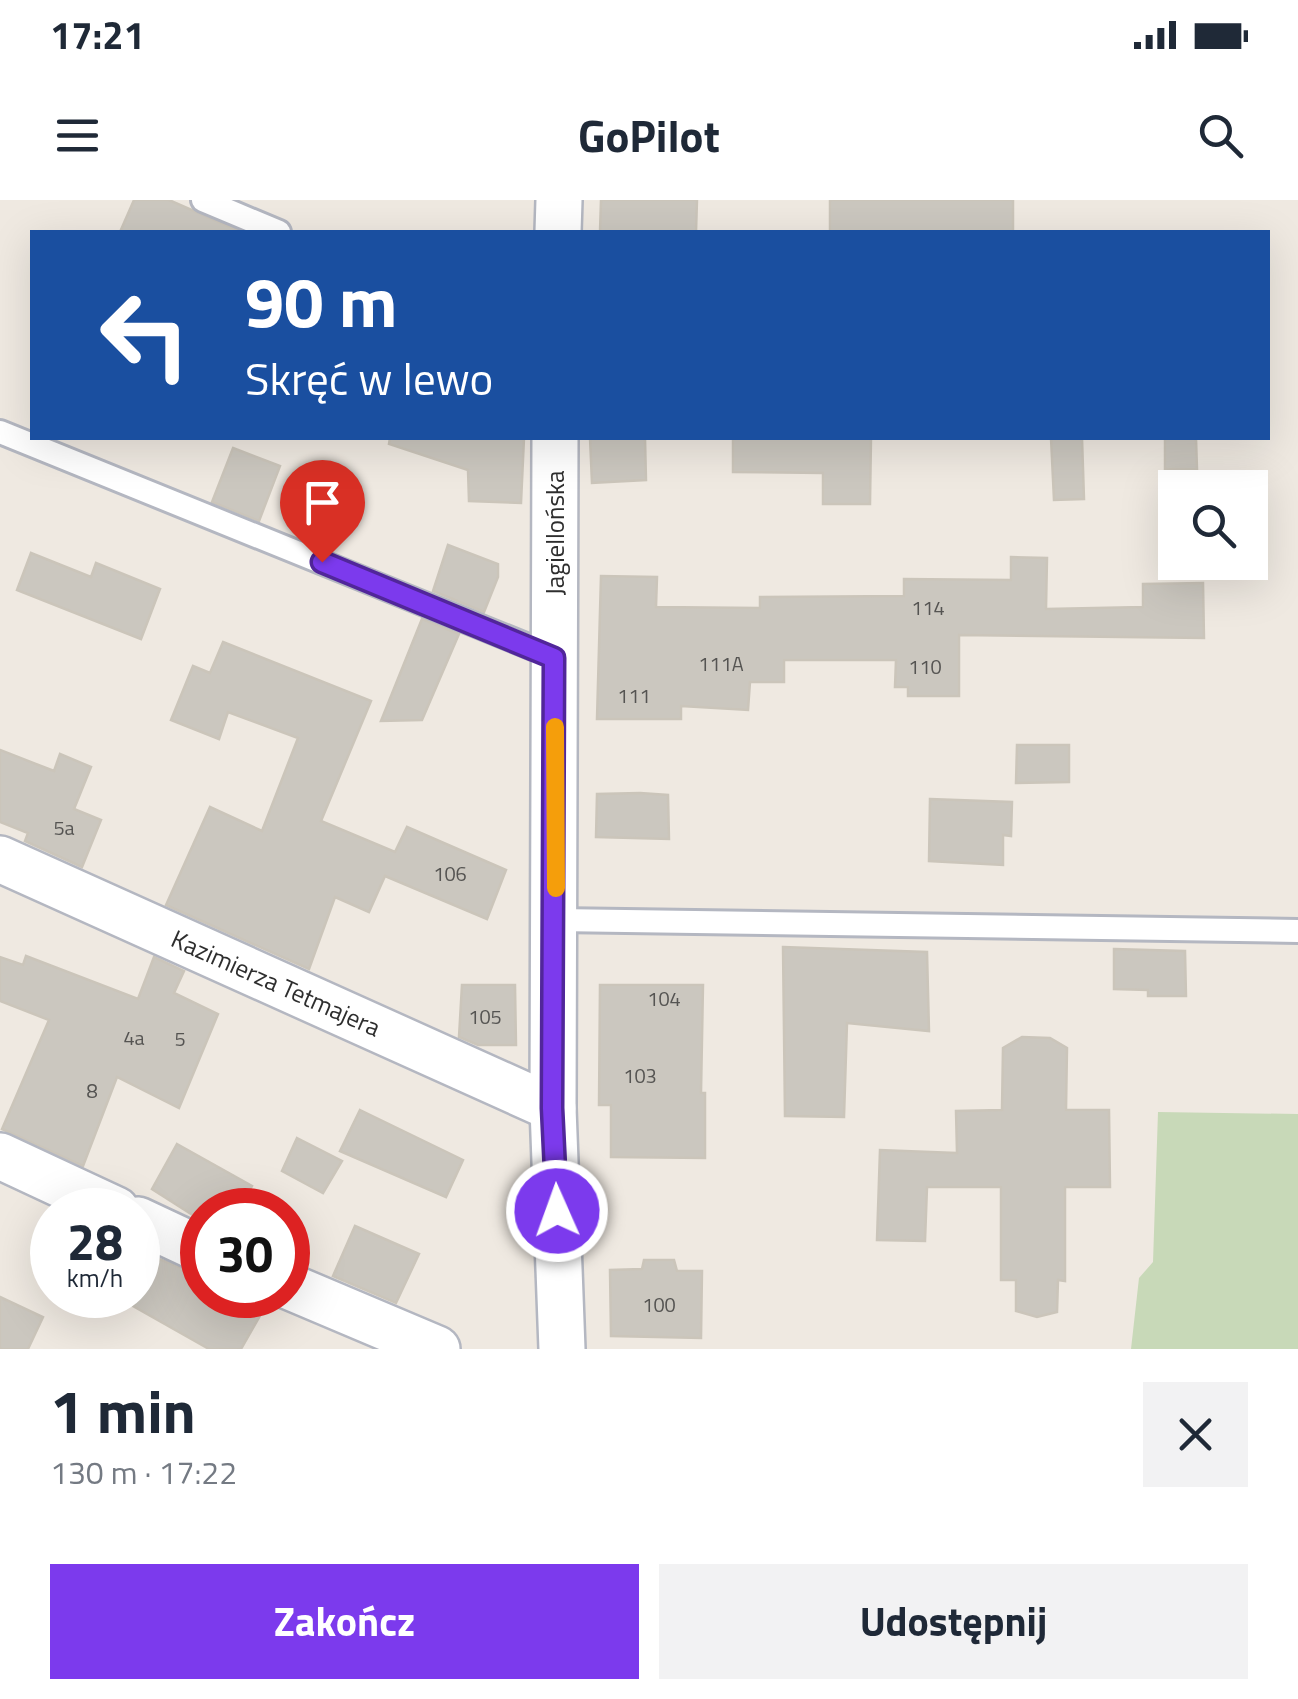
<!DOCTYPE html>
<html lang="pl">
<meta charset="utf-8">
<style>
body{margin:0;font-family:"Titillium Web",sans-serif;background:#f2f2f3;color:#1f2937;height:100vh;display:flex;flex-direction:column;font-size:38px;white-space:nowrap}
*{box-sizing:border-box;margin:0}
p{font-size:32px;color:#747a83}
.icon{flex:none;width:55px;height:55px;fill:none;stroke:currentColor;stroke-width:2;stroke-linecap:round;stroke-linejoin:round}
.map{position:relative;height:1149px;overflow:hidden}
.drawer{display:flex;flex-direction:column;background:#fff;flex:1}
.drawer>*{flex:none}
.banner{position:absolute;left:30px;top:30px;width:1240px;height:210px;border-radius:0px;box-shadow:0 10px 40px #0002;background:#1a4fa0;color:#fff;overflow:hidden}
.fabs{position:absolute;left:1158px;top:270px;display:grid;gap:20px}
.fabs a{display:grid;place-items:center;width:110px;height:110px;border-radius:0px;background:#fff;box-shadow:0 10px 40px #0002;font-size:50px}
.speed{position:absolute;left:30px;top:988px;display:flex;gap:20px;font-size:50px;font-weight:700;text-align:center}
.speed>*{display:grid;place-content:center;width:130px;height:130px;border-radius:50%;background:#fff;box-shadow:0 10px 40px #0002;line-height:1}
.speed small{font-size:25px;font-weight:400}
.speed .limit{border:15px solid #d22;background:#fff;color:#111}
.pin{position:absolute;display:grid;place-items:center;width:85px;height:85px;color:#fff;margin:-102px -42px;border-radius:50% 50% 50% 0;rotate:-45deg;box-shadow:0 0 10px #0007}
.pin .icon{rotate:45deg}
.me{position:absolute;width:110px;margin:-55px;rotate:358deg;stroke-linejoin:round;filter:drop-shadow(0 0 8px #0008)}
.turn{display:flex;align-items:center;gap:35px;height:210px;padding:0 50px;font-size:45px}
.turn .icon{width:130px;height:130px;stroke-width:2.5}
.turn b{display:block;font-size:70px;line-height:85px}
.round{display:grid;place-items:center;flex:none;width:105px;height:105px;border-radius:0px;background:#f2f2f3}
.overview{display:flex;align-items:center;justify-content:space-between;height:170px;padding:0 50px}
h1{font-size:60px;font-weight:700;line-height:75px}
.cta{display:flex;gap:20px;margin-top:auto;padding:20px 50px}
.cta a{flex:1;height:115px;border-radius:0px;background:#7c3aed;color:#fff;font-size:40px;font-weight:700;line-height:115px;text-align:center}
.cta a+a{background:#f2f2f3;color:#1f2937}
.status{display:flex;justify-content:space-between;align-items:center;height:70px;padding:0 50px;background:#fff;direction:ltr}
.status svg{height:28px;fill:currentColor}
header{display:flex;justify-content:space-between;align-items:center;height:130px;padding:0 50px;background:#fff;font-size:45px;font-weight:700}
.map>svg:first-child{display:block}
.cemetery{fill:#c8d9b8}
.building{fill:#cbc7bf;stroke:#cbc5ba;stroke-width:2.5}
.lines{fill:none;stroke-linecap:round;stroke-linejoin:round}
.lane-casing{stroke:#b4b7c1;stroke-width:28}
.street-casing{stroke:#b4b7c1;stroke-width:50}
.lane{stroke:#fff;stroke-width:22}
.street{stroke:#fff;stroke-width:45}
.route-casing{stroke:#51269a;stroke-width:25}
.route{stroke:#7c3aed;stroke-width:18}
.slow{stroke:#f59e0b;stroke-width:18}
.labels{text-anchor:middle;dominant-baseline:central;stroke-width:9;stroke-linejoin:round;paint-order:stroke}
.number-label{font-size:20px;fill:#555452}
.street-label{font-size:25px;fill:#2e2e2e;stroke:#fff}
</style>
<div class="status"><b>17:21</b><svg viewBox="0 0 49 12"><path d="M0 12V9h3v3zM5 12V6h3v6zM10 12V3h3v9zM15 12V0h3v12zM26 1h20v11H26zM47 4h2v5h-2z"/></svg></div>
<header><svg class="icon" aria-label="menu" viewBox="0 0 24 24"><path d="M4 6h16M4 12h16M4 18h16"/></svg>GoPilot<svg class="icon" aria-label="search" viewBox="0 0 24 24"><circle cx="10" cy="10" r="6"/><path d="M15 15l6 6"/></svg></header>
<div class="map">
<svg width="1298" height="1149" viewBox="0 0 1298 1149">
<rect width="100%" height="100%" fill="#efe9e1"/>
<path class="cemetery" d="M1158 912 1298 914V1149H1131L1139 1078 1153 1062Z"/>
<g class="building">
<path d="M134 0H169L242 32H120Z"/>
<path d="M601 0H697L696 32H600Z"/>
<rect x="830" y="0" width="183" height="32"/>
<path d="M390 238H524L521 303 469 301 468 270 389 244Z"/>
<path d="M590 238H645L646 280 592 283Z"/>
<path d="M733 238H871L870 304H823V273L733 272Z"/>
<path d="M1051 238H1082L1084 299 1054 300Z"/>
<path d="M1165 238H1196L1197 269H1165Z"/>
<path d="M233 248 280 266 259 321 212 302Z"/>
<path d="M448 345 498 364V377L484 412 433 391Z"/>
<path d="M31 353 91 377 96 363 160 389 141 439 17 390Z"/>
<path d="M1011 357 1047 358 1046 409 1143 407V384L1203 383 1204 438 959 435V496H908V487H895L896 460H784V482H750L748 510 681 506V519H597L601 376 657 377 656 407 760 408V397L904 396V379L1011 380Z"/>
<path d="M422 419 459 434 422 520 381 521Z"/>
<path d="M223 442 371 501 321 621 395 652 407 627 506 670 487 719 385 676 369 712 335 697 309 769 166 705 210 607 262 631 298 538 228 512 219 539 171 520 193 466 210 473Z"/>
<path d="M1017 545H1069V582L1016 583Z"/>
<path d="M0 550 54 571 60 554 91 567 74 609 101 620 82 667 25 641 28 633 0 622Z"/>
<path d="M640 593 668 595 669 639 596 637 597 594Z"/>
<path d="M930 599 1012 602 1011 636 1003 635V665L929 661Z"/>
<path d="M783 747 927 752 929 831 847 823 844 917 785 916Z"/>
<path d="M1114 749 1185 751 1186 796H1148V790L1114 789Z"/>
<path d="M26 756 138 799 154 757 184 771 174 793 218 814 179 908 117 877 83 966 2 929 49 820 0 801V757L23 765Z"/>
<path d="M462 785H515L516 845H478L459 837Z"/>
<path d="M600 785H703L701 893H705V958L611 957V905H599Z"/>
<path d="M1022 837 1050 838 1067 848 1066 910H1109L1110 987H1065V1081L1058 1080 1057 1112 1037 1117 1016 1111V1080H1001V987H927L925 1041 877 1040 880 950 957 953 956 911 1002 910 1003 848Z"/>
<path d="M360 910 463 960 446 997 340 951Z"/>
<path d="M297 938 342 961 323 993 282 971Z"/>
<path d="M177 944 252 986 239 1010H202V1021L152 989Z"/>
<path d="M355 1026 419 1054 396 1103 333 1076Z"/>
<path d="M159 1059 202 1076V1095H227L261 1114 241 1149H209L133 1106Z"/>
<path d="M644 1060H674L677 1071H702L701 1138 611 1136 610 1070 642 1069Z"/>
<path d="M0 1097 43 1117 28 1149H0Z"/>
</g>
<g class="lines">
<defs>
<g id="lane">
<path d="M203 0 279 32"/>
<path d="M0 232 555 457"/>
<path d="M556 720 1298 731"/>
</g>
<g id="street">
<path d="M558 32 559 0"/>
<path d="M555 238 553 908 562 1149"/>
<path d="M0 659 553 908"/>
<path d="M0 956 116 1010"/>
<path d="M138 1020 202 1050"/>
<path d="M288 1086 437 1149"/>
</g>
</defs>
<use href="#lane" class="lane-casing"/>
<use href="#street" class="street-casing"/>
<use href="#lane" class="lane"/>
<use href="#street" class="street"/>
</g>
<g class="lines">
<defs>
<path id="route" d="M322 362 554 458 552 908 557 1011"/>
</defs>
<use href="#route" class="route-casing"/>
<use href="#route" class="route"/>
<path class="slow" d="M555 527 556 688"/>
</g>
<g class="labels">
<g class="number-label">
<text x="928" y="407">114</text>
<text x="721" y="463">111A</text>
<text x="925" y="466">110</text>
<text x="634" y="495">111</text>
<text x="64" y="627">5a</text>
<text x="450" y="673">106</text>
<text x="664" y="798">104</text>
<text x="485" y="816">105</text>
<text x="134" y="837">4a</text>
<text x="180" y="838">5</text>
<text x="640" y="875">103</text>
<text x="92" y="890">8</text>
<text x="659" y="1104">100</text>
</g>
<g class="street-label">
<text transform="translate(555 333) rotate(-90)">Jagiellońska</text>
<text transform="translate(276 783) rotate(24)">Kazimierza Tetmajera</text>
</g>
</g>
</svg>
<div class="fabs">
<a><svg class="icon" aria-label="search" viewBox="0 0 24 24"><circle cx="10" cy="10" r="6"/><path d="M15 15l6 6"/></svg></a>
</div>
<div class="speed"><div>28<small>km/h</small></div><div class="limit">30</div></div>
<div class="pin" style="left:322px;top:362px;background:#d93025"><svg class="icon" aria-label="arrive" viewBox="0 0 24 24"><path d="M6 21V4h12l-3 4 3 4H6"/></svg></div>
<svg class="me" style="left:557px;top:1011px" viewBox="-20 -20 40 40"><circle r="17" fill="#7c3aed" stroke="#fff" stroke-width="3"/><path d="M0-11L8 9 0 5-8 9z" fill="#fff"/></svg>
<div class="banner">
<div class="turn"><svg class="icon" aria-label="left" viewBox="0 0 24 24"><path d="M17 20v-9H6M10 6l-5 5 5 5"/></svg><div><b>90 m</b>Skręć w lewo</div></div>
</div>
</div>
<section class="drawer">
<div class="overview"><div><h1>1 min</h1><p>130 m · 17:22</p></div><a class="round"><svg class="icon" aria-label="close" viewBox="0 0 24 24"><path d="M6 6l12 12M18 6L6 18"/></svg></a></div>
<div class="cta"><a>Zakończ</a><a>Udostępnij</a></div>
</section>
